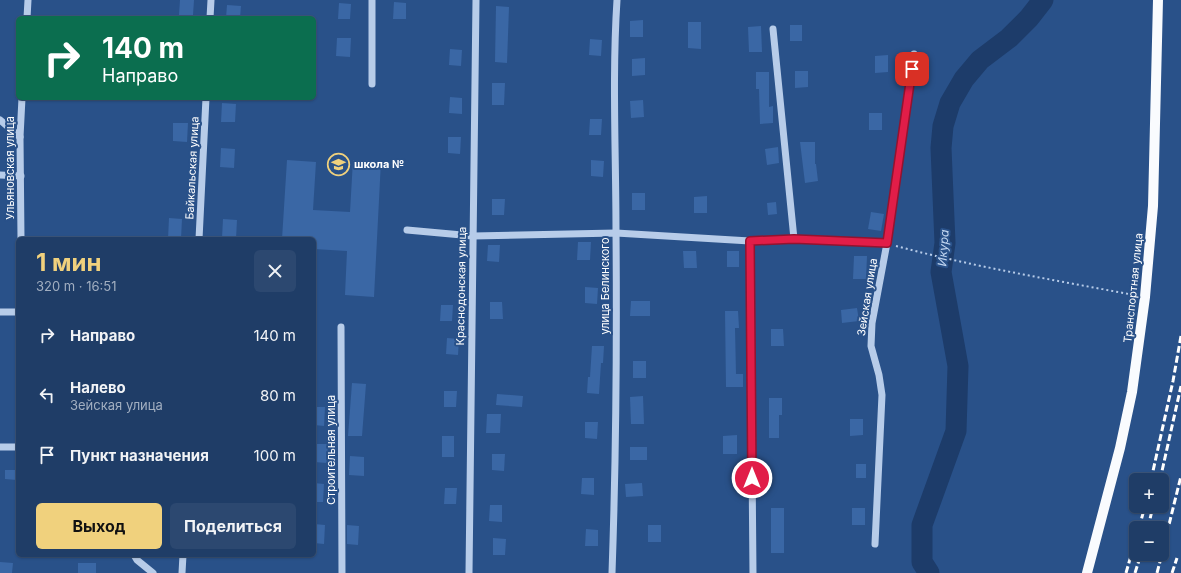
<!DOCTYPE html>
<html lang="ru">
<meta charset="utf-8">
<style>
body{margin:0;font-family:Inter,sans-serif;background:#2c4870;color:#f1f3f6;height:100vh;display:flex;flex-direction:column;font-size:15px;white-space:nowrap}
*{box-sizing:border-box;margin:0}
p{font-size:13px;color:#a1aec0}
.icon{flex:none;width:22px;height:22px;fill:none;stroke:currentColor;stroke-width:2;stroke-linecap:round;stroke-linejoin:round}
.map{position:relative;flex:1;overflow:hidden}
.drawer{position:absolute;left:16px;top:237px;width:300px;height:320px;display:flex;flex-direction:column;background:#1f3d67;border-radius:6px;box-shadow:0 1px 3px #0004,0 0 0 1px #3c567b}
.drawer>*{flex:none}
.top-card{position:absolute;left:16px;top:16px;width:300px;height:84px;border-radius:6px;box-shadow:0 1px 3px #0004,0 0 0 1px #3c567b;background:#0b6e4f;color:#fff;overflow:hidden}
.controls{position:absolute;left:1129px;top:473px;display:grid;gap:8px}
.controls a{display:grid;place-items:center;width:40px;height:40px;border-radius:6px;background:#1f3d67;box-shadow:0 1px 3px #0004,0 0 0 1px #3c567b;font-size:20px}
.pin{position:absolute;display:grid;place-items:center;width:34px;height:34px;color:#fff;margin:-17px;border-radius:8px;box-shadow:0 2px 6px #0006}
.me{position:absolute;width:44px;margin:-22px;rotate:0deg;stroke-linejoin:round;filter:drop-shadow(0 0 3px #0008)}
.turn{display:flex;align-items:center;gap:14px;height:84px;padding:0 20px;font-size:18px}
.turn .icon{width:52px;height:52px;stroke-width:2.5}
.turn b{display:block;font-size:28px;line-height:34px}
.round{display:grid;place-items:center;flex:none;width:42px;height:42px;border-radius:6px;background:#2c4870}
.overview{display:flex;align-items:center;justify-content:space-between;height:68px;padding:0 20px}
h1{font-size:24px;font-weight:700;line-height:30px;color:#f0d17d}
.action{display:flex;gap:8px;margin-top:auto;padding:8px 20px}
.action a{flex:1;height:46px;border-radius:6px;background:#f0d17d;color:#111;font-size:16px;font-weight:700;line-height:46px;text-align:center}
.action a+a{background:#2c4870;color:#f1f3f6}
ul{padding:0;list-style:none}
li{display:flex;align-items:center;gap:12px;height:60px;padding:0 20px}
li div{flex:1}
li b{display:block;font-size:15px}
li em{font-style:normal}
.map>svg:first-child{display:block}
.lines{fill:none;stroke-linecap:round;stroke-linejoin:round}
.river{stroke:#1d3c6a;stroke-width:21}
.building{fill:#3a67a5}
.path{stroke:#b7cce9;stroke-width:2;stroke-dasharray:2 3;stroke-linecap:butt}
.minor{stroke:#b7cce9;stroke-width:7}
.major{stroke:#f9fbfe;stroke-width:10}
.rail{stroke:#fff;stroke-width:3;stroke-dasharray:7 3;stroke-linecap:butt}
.route-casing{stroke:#92132f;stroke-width:10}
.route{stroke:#e11d48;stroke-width:7}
.labels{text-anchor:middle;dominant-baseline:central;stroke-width:4;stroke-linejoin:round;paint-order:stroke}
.poi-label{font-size:11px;font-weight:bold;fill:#fff;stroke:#295189;text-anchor:start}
.street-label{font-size:11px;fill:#fff;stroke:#295189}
.water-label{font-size:12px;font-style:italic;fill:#c2d6f0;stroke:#295189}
</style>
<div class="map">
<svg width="1181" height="573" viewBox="0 0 1181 573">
<rect width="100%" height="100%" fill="#295189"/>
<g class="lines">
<path class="river" d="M929 573 922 562V525L956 431 958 366 941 272 945 243 941 148 943 126 950 103 964 79 980 60 1009 38 1029 18 1043 0"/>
</g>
<g class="building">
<path d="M180 0H194L193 15H179Z"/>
<path d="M394 2 406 3V19H393Z"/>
<path d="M339 3 351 4 350 19H338Z"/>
<path d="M227 5 241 6 240 18H226Z"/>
<path d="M496 6 509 7 507 63 495 62Z"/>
<path d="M643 20V37H630V21Z"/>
<path d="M688 22H701V49L688 48Z"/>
<rect x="790" y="25" width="12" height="16"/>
<path d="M761 26 762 52H749L748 27Z"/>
<path d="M337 38H351L350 57 336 56Z"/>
<path d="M590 39 602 40 601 56 589 55Z"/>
<path d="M450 49 462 50 461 66 449 65Z"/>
<path d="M888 55V72L875 73V56Z"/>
<path d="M645 58V75L632 76V59Z"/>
<path d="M795 71H808V87L795 88Z"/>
<path d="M756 72H769V107L773 106V123L760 124 759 89H756Z"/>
<path d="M492 83H505L504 105H492Z"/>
<path d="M450 97 462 98V114L449 113Z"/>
<path d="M643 100 644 117 631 118 630 101Z"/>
<path d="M222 103 236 104 235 122H221Z"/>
<rect x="869" y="113" width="13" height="17"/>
<path d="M590 119H602L601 135H589Z"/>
<path d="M173 123H188L187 142 173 141Z"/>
<path d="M448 137H461L460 154 448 153Z"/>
<path d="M800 142H815V164H816L818 181 805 183Z"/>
<path d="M778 147 779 163 767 165 765 149Z"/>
<path d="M221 148 235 149 234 168 220 167Z"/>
<path d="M287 160 316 162 313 210 350 212 353 160 381 161 374 297 345 295 347 251 314 249V239H282Z"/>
<path d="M591 160 604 161 603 177 591 176Z"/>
<rect x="632" y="193" width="13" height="17"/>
<path d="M707 196V213H694V197Z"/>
<path d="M492 199H505L504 215H492Z"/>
<path d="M776 202 777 214 768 215 767 203Z"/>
<path d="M871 212 884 214 881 231 868 229Z"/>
<path d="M169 218 182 219 181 239H168Z"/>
<path d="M223 219 237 220 236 239 222 238Z"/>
<path d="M578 242H591L590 260H577Z"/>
<path d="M488 245H500L499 262 487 261Z"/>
<path d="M683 251H696L697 268H684Z"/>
<rect x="727" y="251" width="12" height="16"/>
<path d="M854 256H867L866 279H853Z"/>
<path d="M585 287 598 288 597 304 585 303Z"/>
<path d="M631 301H650V316H630Z"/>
<path d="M490 302H502L503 319H490Z"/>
<path d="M441 305H453L452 321H440Z"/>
<path d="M857 308 859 321 842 323 841 310Z"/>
<path d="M725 311H738L739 328H735L736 374H743V387H726Z"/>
<path d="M771 329H783L784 346H771Z"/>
<path d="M447 338 459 339 458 355 446 354Z"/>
<path d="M592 346H604L603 363H601L599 394 587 393 588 377H590Z"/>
<rect x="633" y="361" width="13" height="17"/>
<path d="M352 383 366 384 362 436H348Z"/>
<path d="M444 391H457L456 407H444Z"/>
<path d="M497 394 523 396 522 407 496 405Z"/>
<path d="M643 396 644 424H631L630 397Z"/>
<path d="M769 398H782V415H779V438H769Z"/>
<path d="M314 407H325L324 426 314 425Z"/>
<path d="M487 414H501L500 433H486Z"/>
<path d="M850 419H863V435L850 436Z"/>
<path d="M585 422H598L597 439 585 438Z"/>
<path d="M737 435V454H723V436Z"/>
<rect x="442" y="436" width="12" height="21"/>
<path d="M314 444H328L327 463 314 462Z"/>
<rect x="630" y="447" width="17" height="13"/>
<path d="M492 454H505L504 471 492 470Z"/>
<path d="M350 456 364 457V476L349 475Z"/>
<rect x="856" y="464" width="10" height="14"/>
<path d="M5 470H18L17 480 5 479Z"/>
<path d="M582 478H594V495L581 494Z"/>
<path d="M314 483 324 484 323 502H314Z"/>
<path d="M642 483 643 496 626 497 625 484Z"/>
<path d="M445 488H457L456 504H444Z"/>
<path d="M490 505H502V522L489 521Z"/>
<rect x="771" y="508" width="13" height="45"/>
<rect x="852" y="508" width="13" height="17"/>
<path d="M314 524 325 525 324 544 314 543Z"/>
<path d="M347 525 359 526 358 545 347 544Z"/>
<rect x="648" y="525" width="13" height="17"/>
<path d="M586 529 598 530V546H585Z"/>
<path d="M493 538 506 539 505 555H493Z"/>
<path d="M0 562 13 563 12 573H0Z"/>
<rect x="78" y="563" width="18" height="10"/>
</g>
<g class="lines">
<path class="path" d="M896 246C975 267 1054 280 1134 295"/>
<g class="minor">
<path d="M27 18 28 0"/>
<path d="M210 18 211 0"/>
<path d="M773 29 794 239"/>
<path d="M372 84V0"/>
<path d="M0 120 20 137"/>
<path d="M0 175 21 176"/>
<path d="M407 230 473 236 616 233 750 241 794 239 887 243"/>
<path d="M21 239 20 137 22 98"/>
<path d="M199 239 206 98"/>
<path d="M750 241 753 573"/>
<path d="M0 312H18"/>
<path d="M341 327 342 573"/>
<path d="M0 447H18"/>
<path d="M875 544 882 395 879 375 871 346 872 323 887 243 914 54"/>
<path d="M134 555 137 560 153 573"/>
<path d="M182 573 183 555"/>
<path d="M469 573 476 0"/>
<path d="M612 573C616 459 617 346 616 232 616 155 612 77 617 0"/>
</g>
<path class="major" d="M1087 573 1120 448 1132 392 1145 297 1153 206 1158 0"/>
<g class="rail">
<path d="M1151 480 1173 381 1181 336"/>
<path d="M1160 480 1181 386"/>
<path d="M1139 528 1145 506"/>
<path d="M1148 528 1153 506"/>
<path d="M1162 553 1181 476"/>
<path d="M1126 573 1136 538"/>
<path d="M1135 573 1141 554"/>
<path d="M1157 573 1162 554"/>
<path d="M1172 573 1177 558"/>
</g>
</g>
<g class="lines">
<defs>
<path id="route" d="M752 478 750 241 794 239 887 243 912 69"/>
</defs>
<use href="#route" class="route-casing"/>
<use href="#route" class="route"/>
</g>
<defs>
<symbol id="school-ring" viewBox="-11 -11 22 22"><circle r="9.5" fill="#295189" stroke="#f0d17d" stroke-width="1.5"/><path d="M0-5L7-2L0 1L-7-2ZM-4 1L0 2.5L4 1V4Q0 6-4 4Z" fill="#f0d17d"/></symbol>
</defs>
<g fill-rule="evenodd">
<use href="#school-ring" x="326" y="152" width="25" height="25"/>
</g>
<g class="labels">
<g class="poi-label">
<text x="354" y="164">школа №</text>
</g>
<g class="street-label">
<text transform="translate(10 168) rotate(-90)">Ульяновская улица</text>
<text transform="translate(192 168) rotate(-87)">Байкальская улица</text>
<text transform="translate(461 286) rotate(-89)">Краснодонская улица</text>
<text transform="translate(605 286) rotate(-90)">улица Белинского</text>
<text transform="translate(1133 288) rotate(-84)">Транспортная улица</text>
<text transform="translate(867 297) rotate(-81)">Зейская улица</text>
<text transform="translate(331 450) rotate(-90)">Строительная улица</text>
</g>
<g class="water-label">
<text transform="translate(943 248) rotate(-86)">Икура</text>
</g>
</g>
</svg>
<div class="controls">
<a>+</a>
<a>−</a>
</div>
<div class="pin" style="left:912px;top:69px;background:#d93025"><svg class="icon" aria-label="arrive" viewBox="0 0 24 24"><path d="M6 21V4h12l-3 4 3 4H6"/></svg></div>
<svg class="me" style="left:752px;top:478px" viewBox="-20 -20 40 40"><circle r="17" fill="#e11d48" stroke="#fff" stroke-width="3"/><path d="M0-11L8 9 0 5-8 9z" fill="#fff"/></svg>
<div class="top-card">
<div class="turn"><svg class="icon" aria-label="right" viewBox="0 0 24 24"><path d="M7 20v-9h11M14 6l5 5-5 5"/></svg><div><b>140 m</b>Направо</div></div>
</div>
<section class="drawer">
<div class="overview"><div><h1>1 мин</h1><p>320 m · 16:51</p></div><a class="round"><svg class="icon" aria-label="close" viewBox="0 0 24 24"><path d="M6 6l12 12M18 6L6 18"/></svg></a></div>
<ul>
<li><svg class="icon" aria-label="right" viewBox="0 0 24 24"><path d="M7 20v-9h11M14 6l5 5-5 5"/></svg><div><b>Направо</b></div><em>140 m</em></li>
<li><svg class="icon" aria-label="left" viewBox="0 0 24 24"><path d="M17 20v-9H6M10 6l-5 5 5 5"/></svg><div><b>Налево</b><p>Зейская улица</p></div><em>80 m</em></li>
<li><svg class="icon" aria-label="arrive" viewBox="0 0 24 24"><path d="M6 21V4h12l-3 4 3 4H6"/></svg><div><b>Пункт назначения</b></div><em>100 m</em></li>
</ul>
<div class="action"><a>Выход</a><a>Поделиться</a></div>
</section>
</div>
